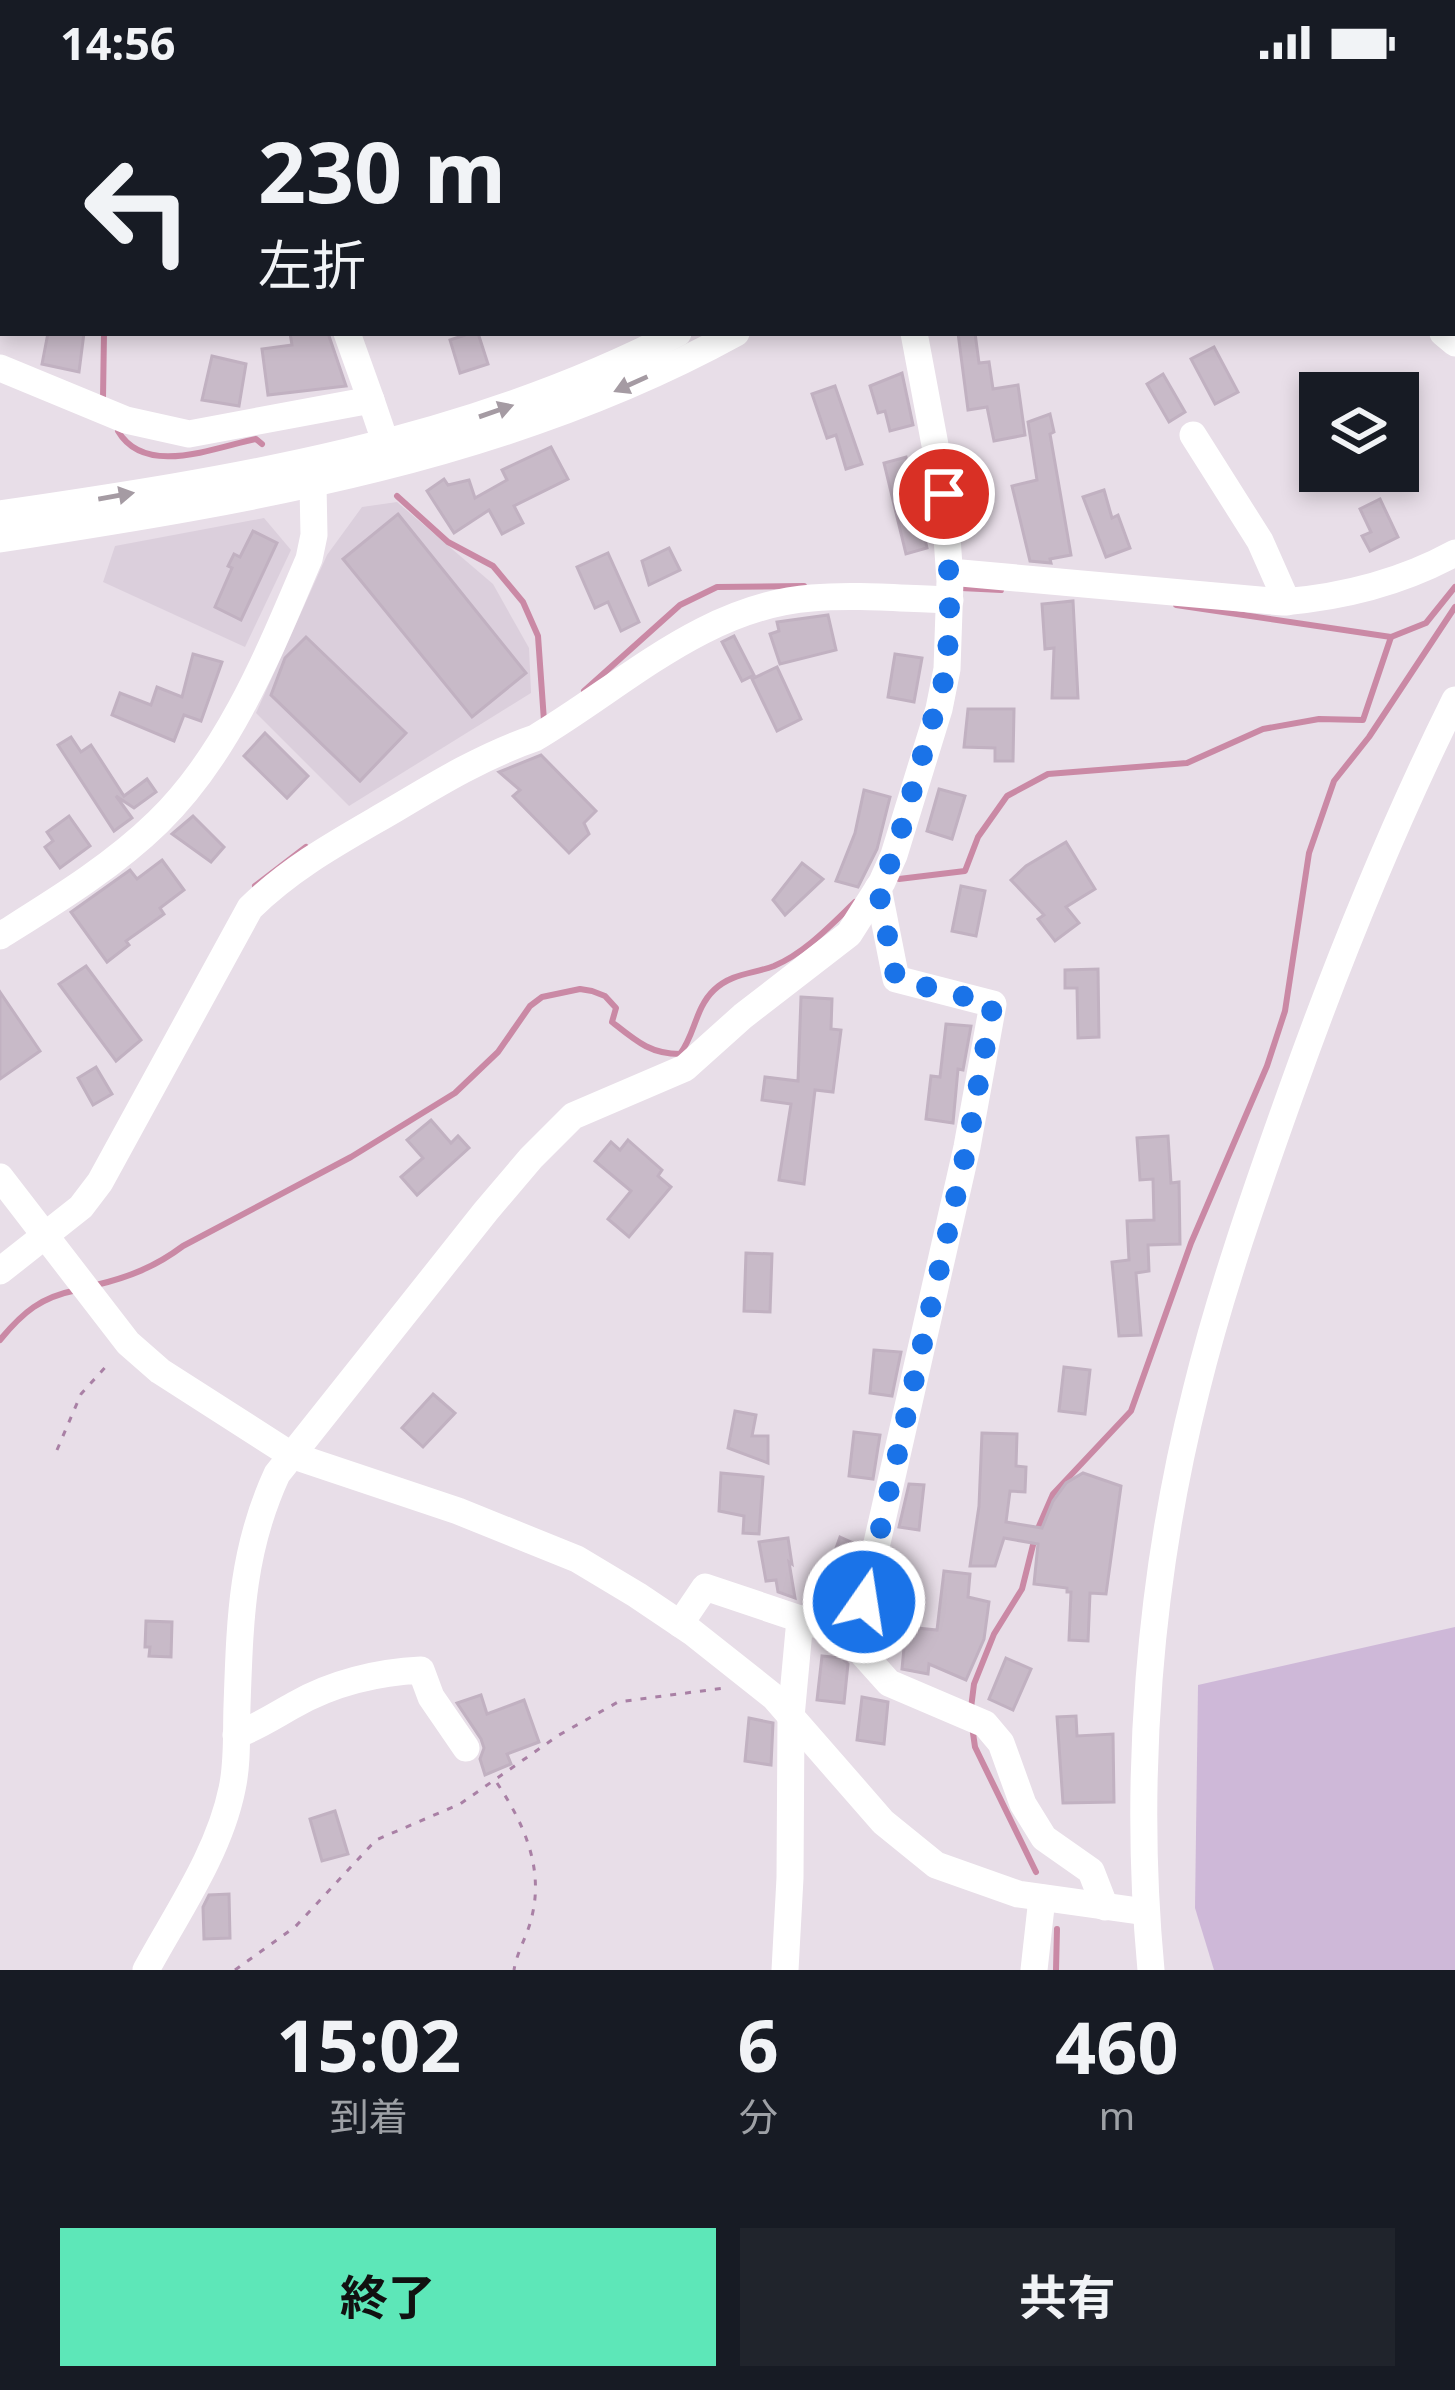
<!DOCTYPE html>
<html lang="ja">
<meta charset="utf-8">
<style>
body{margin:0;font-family:"Noto Sans","Noto Sans JP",sans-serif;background:#20242c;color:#f1f3f6;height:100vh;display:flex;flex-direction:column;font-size:45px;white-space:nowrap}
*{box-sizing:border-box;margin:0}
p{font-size:39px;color:#9ea1a6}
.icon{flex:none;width:66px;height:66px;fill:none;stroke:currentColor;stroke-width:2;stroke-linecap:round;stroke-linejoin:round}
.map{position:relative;height:1886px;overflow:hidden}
.sheet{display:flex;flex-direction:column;background:#171b24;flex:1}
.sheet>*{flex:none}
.banner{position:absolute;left:0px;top:0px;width:1455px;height:252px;box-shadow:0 6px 18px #0003;background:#171b24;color:#f1f3f6;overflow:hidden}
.fabs{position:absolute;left:1299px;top:288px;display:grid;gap:24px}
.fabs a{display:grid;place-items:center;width:120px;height:120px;border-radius:0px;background:#171b24;box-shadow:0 6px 18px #0003;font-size:60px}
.pin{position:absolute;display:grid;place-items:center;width:102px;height:102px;color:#fff;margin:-51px;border:6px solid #fff;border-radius:50%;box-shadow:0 3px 12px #0007}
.me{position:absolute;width:132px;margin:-66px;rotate:13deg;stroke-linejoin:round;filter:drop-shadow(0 0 9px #0008)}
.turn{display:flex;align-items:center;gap:42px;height:252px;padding:0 60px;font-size:54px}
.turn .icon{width:156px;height:156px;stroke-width:2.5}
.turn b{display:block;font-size:84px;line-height:102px}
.eta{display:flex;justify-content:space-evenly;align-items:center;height:204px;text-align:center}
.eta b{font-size:72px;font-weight:700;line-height:84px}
.button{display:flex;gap:24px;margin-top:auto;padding:24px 60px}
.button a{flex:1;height:138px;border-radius:0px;background:#5de7b8;color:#111;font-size:48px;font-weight:700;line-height:138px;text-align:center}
.button a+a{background:#20242c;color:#f1f3f6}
.status{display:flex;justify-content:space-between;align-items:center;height:84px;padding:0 60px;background:#171b24;direction:ltr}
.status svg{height:33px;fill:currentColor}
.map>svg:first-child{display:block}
.built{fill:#dbcfdc}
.green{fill:#ceb8d8}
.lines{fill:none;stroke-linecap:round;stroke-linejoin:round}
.stream{stroke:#ca89a5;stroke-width:6}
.building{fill:#c8bac8;stroke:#c1b1c1;stroke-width:3}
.path{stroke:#a980a5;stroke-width:3;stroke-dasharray:6 9;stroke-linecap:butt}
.minor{stroke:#fff;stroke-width:27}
.oneway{fill:#a59ba3}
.route{stroke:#1a73e8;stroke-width:21;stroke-dasharray:0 37.8}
</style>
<div class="status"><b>14:56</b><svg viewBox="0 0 49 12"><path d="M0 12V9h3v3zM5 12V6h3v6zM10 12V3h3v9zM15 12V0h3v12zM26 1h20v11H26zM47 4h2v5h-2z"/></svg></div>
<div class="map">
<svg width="1455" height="1886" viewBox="0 0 1455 1886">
<rect width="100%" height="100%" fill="#e8dee8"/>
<g class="built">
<path d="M397 418 493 500 529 564 531 609 349 722 256 629 327 471 362 423Z"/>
<path d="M264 434 291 466 245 563 103 498 115 462Z"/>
</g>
<path class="green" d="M1455 1543V1886H1214L1195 1824 1198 1601Z"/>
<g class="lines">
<g class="stream">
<path d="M126 0V3"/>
<path d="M103 314 104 249"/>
<path d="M118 347C145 393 213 364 256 355L262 360"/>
<path d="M397 412 448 458 493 482 523 518 538 552 544 637"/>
<path d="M961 504 1001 506"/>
<path d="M1176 521 1391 553 1426 539 1455 503"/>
<path d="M584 607 680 521 717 503 804 502"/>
<path d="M899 795 965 787 978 753 1007 712 1048 690 1187 679 1263 645 1319 635 1363 636 1391 553"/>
<path d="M255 802 306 763"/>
<path d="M96 1201C129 1193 155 1183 183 1162L351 1073 455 1009 498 968 530 922 542 913 580 905 592 907 605 912 616 924 612 938C636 957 650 970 680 970 695 951 695 924 714 906 732 889 753 890 774 882 805 869 831 841 855 818"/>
<path d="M0 1256C23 1228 41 1213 77 1206"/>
<path d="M971 1624 974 1600 994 1550 1022 1505 1036 1449 1053 1410 1131 1327 1191 1159 1267 982 1285 927 1309 769 1334 697 1369 653 1455 523"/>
<path d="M972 1642 975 1663 1036 1788"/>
<path d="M1056 1886 1057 1845"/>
</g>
</g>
<g class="building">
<path d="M48 249H84L79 288 42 280Z"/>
<path d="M290 249H328L346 302 268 311 262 265 292 261Z"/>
<path d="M471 249H478L488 280 460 289 450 256Z"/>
<path d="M958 249H975L979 279 989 278 993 305 1018 301 1025 351 994 357 987 323 968 326Z"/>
<path d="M1214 263 1238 308 1215 320 1191 275Z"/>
<path d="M212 272 246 280 239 322 202 316Z"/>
<path d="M902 289 913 341 890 347 885 327 878 329 870 302Z"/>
<path d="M1163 290 1185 328 1169 338 1147 300Z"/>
<path d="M835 302 862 380 846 385 836 351 827 354 812 310Z"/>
<path d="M1050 330 1054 348 1050 350 1071 471 1050 475 1051 479 1030 477 1012 402 1037 396 1028 338Z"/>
<path d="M551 363 568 395 514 422 523 439 502 450 489 426 454 449 427 407 444 395 448 401 469 396 475 414 507 396 502 386Z"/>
<path d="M906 373 927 464 906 470 884 379Z"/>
<path d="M1104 406 1112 434 1118 431 1130 464 1106 473 1083 413Z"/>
<path d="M1380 415 1398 453 1370 467 1362 452 1371 448 1360 425Z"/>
<path d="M398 430 526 589 472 633 343 475Z"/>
<path d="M253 447 277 459 241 536 215 523 232 484 228 482 234 470 240 473Z"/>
<path d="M669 464 680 486 649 501 642 477Z"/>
<path d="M608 469 639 538 621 547 608 518 595 524 577 483Z"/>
<path d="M1073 517 1078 614H1052L1054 564 1045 565 1042 520Z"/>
<path d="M828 531 836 566 780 580 770 550 779 547 777 538Z"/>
<path d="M734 552 754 591 742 597 722 558Z"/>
<path d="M306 553 406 649 360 697 271 611 285 574Z"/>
<path d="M193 570 222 578 201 637 184 631 174 657 112 631 120 609 151 621 157 603 182 613Z"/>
<path d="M895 570 922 574 914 618 888 613Z"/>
<path d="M777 583 801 635 777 647 752 595Z"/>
<path d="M968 625H1014L1013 677H995V664L964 663Z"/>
<path d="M265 649 308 692 287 714 244 672Z"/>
<path d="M71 653 81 668 91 661 124 712 147 695 156 708 134 724 116 712 132 734 114 747 58 661Z"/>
<path d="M541 671 596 727 584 739 589 750 569 769 513 712 520 706 499 688Z"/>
<path d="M939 705 965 712 952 755 927 747Z"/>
<path d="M864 706 890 713 877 765 858 803 836 797 855 749Z"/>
<path d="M69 732 90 762 60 784 45 763 53 757 47 748Z"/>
<path d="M193 732 224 763 211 778 172 750Z"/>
<path d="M1066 758 1095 805 1066 823 1079 839 1055 857 1038 835 1044 831 1011 796 1026 782Z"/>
<path d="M162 776 184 806 160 824 164 830 126 857 129 861 107 878 71 828 130 786 137 795Z"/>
<path d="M802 779 823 795 785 831 773 816Z"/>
<path d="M961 802 985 807 976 852 952 847Z"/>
<path d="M86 882 141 956 116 977 59 900Z"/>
<path d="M1098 885 1099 953 1078 954 1077 904H1065V886Z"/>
<path d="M0 908 40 967 0 995Z"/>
<path d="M801 913 832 915 831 945 841 946 833 1008 815 1006 804 1100 779 1096 791 1020 762 1016 765 993 798 997Z"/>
<path d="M946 940 971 942 963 986 958 985 953 1039 926 1035 931 992 940 993Z"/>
<path d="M96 983 112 1010 93 1021 78 994Z"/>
<path d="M431 1036 451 1059 458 1052 469 1064 417 1111 401 1093 423 1074 407 1056Z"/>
<path d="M1168 1052 1171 1099 1179 1098 1180 1160 1148 1161 1149 1187 1136 1189 1141 1251 1119 1252 1112 1178 1129 1176 1127 1137 1154 1136 1153 1095 1140 1096 1137 1054Z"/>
<path d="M628 1056 662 1086 658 1092 671 1103 629 1153 608 1135 631 1107 595 1077 611 1058 620 1066Z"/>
<path d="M746 1169 772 1170 770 1228 744 1227Z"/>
<path d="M874 1266 901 1268 892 1312 870 1309Z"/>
<path d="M1064 1283 1090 1286 1085 1330 1059 1327Z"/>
<path d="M433 1310 455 1329 423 1363 402 1344Z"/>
<path d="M735 1327 756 1331 752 1352H768V1379L728 1364Z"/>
<path d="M854 1348 880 1351 873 1395 849 1392Z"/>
<path d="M982 1349 1017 1350 1016 1382 1026 1383 1025 1408 1010 1407 1006 1438 1042 1444 1053 1417 1066 1399 1083 1389 1121 1402 1106 1510 1090 1509 1088 1557 1069 1556 1071 1508H1067V1504L1034 1500 1038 1460 1004 1454 995 1482H970L979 1422Z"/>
<path d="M721 1389 763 1393 759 1450 743 1449 744 1432 719 1427Z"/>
<path d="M909 1400 924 1401 919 1446 899 1443Z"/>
<path d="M840 1453 858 1461 848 1505 825 1495Z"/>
<path d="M788 1454 792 1480 789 1478 795 1514 778 1508 776 1496 766 1497 759 1458Z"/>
<path d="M944 1487 970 1490 968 1513 989 1518 984 1555 966 1596 929 1580 928 1590 902 1585 906 1543 937 1546Z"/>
<path d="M146 1537 172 1538 171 1573 149 1572 150 1563H145Z"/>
<path d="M822 1572 842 1574 848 1580 844 1619 817 1616Z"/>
<path d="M1006 1574 1031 1585 1013 1626 989 1615Z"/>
<path d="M481 1611 487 1630 524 1616 539 1658 507 1670 511 1680 485 1691 480 1675 484 1664 481 1655 457 1619Z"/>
<path d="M862 1613 888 1618 884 1660 857 1656Z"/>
<path d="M1076 1632 1077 1652 1113 1650 1114 1718 1063 1719 1057 1633Z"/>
<path d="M749 1634 773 1639 771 1681 745 1677Z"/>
<path d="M335 1727 348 1770 322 1777 310 1735Z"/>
<path d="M229 1810 230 1854 204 1855 203 1823 209 1811Z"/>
</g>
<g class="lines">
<g class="path">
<path d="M57 1366 81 1310 110 1278"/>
<path d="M497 1699C523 1738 544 1783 532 1832 528 1851 517 1867 514 1886"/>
<path d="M235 1886 295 1843 376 1756 460 1720 559 1651 618 1618 724 1604"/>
</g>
<g class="minor">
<path d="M310 3V0"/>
<path d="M1015 3 1018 0"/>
<path d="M1055 3 1058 0"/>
<path d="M1141 3 1142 0"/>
<path d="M347 249 371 316"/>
<path d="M1443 249 1455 259"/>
<path d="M0 284 126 336 189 350 371 316 386 360"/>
<path d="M1193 351 1260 457 1287 518"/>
<path d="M0 430C233 396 467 359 678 249"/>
<path d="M0 455C253 416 509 374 736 249"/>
<path d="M950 488 1283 518C1342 513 1402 498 1455 469"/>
<path d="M0 852C54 818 112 783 158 738 230 668 270 566 309 475L314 451 313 401"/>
<path d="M0 1093 128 1259 160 1287 291 1371 458 1427 577 1475 637 1511 692 1548 774 1613 883 1738 936 1781 1018 1810 1146 1828"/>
<path d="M0 1187 81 1123 100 1098 250 824C294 781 342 756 395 725 440 698 485 671 535 654 623 602 704 522 812 514 857 510 905 515 950 516"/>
<path d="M680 1540 705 1503 845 1550 889 1599 985 1640 1001 1659 1023 1720 1044 1754 1091 1787 1105 1823"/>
<path d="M854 1560 967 1063 993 920 896 895 878 804"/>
<path d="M236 1651C258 1643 274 1632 294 1621 332 1599 378 1588 421 1586L431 1613 466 1664"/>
<path d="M146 1886C177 1829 219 1769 232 1705 238 1678 236 1649 237 1622 240 1538 241 1468 277 1390L486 1127 531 1074 573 1032 685 984 743 932 849 850 882 798 894 771 939 625 947 585 950 497 944 409 914 249"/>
<path d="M785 1886 790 1794 791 1633 800 1535"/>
<path d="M1034 1886 1042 1814"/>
<path d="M1151 1886C1133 1695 1149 1493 1196 1307 1221 1206 1255 1109 1290 1011 1338 876 1391 745 1455 616"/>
</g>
</g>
<defs><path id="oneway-solid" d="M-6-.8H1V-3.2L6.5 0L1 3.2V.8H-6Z" transform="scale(3)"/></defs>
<g class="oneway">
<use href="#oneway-solid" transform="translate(631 300) rotate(156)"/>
<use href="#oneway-solid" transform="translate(496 327) rotate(-19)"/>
<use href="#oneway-solid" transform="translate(116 412) rotate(-10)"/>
</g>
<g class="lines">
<path class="route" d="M864 1518 967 1063 993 920 896 895 878 804 894 771 947 585 950 510 944 410"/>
</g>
</svg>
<div class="fabs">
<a><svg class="icon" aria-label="layers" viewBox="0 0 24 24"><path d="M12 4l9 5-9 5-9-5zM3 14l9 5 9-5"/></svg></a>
</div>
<div class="pin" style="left:944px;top:410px;background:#d93025"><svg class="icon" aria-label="arrive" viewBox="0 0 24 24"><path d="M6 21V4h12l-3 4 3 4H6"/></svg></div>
<svg class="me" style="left:864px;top:1518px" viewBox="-20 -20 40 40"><circle r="17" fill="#1a73e8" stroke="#fff" stroke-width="3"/><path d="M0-11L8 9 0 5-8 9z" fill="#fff"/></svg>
<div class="banner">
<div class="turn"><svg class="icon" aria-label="left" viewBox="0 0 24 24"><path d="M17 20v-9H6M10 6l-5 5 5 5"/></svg><div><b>230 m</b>左折</div></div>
</div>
</div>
<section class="sheet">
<div class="eta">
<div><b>15:02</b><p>到着</p></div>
<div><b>6</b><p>分</p></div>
<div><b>460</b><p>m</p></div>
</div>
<div class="button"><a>終了</a><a>共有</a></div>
</section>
